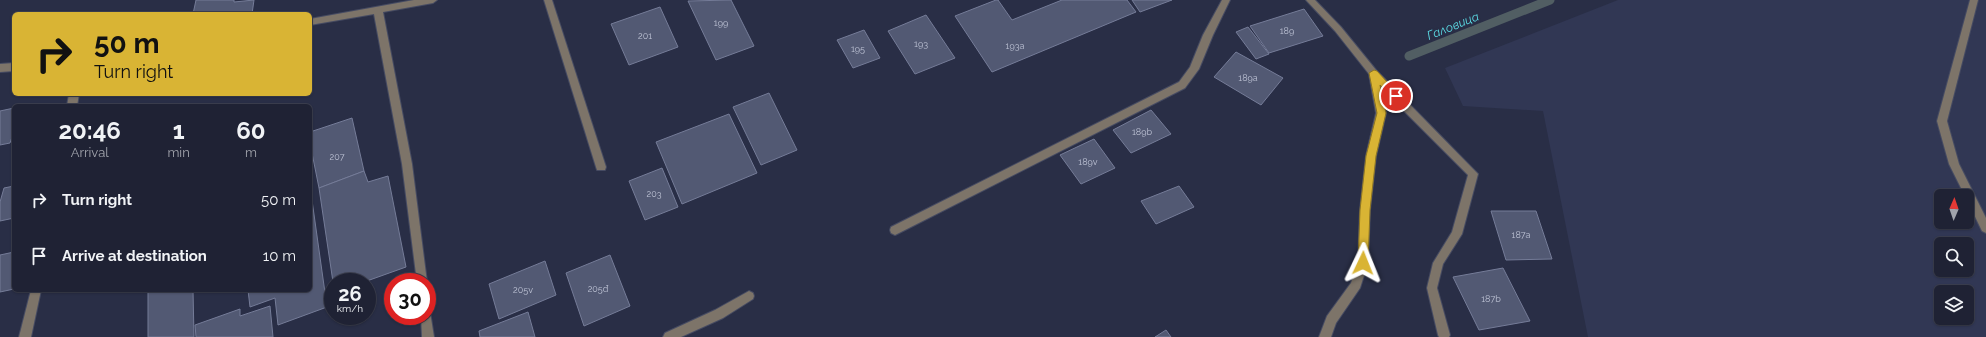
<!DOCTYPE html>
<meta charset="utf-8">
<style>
body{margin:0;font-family:Raleway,sans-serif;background:#2c2f40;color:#f1f3f6;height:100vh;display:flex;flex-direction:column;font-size:15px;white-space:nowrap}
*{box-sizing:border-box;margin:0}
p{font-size:13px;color:#a1a4ac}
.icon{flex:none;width:22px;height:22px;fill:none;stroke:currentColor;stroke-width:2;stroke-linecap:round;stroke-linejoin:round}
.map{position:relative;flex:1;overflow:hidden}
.details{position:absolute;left:12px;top:104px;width:300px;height:188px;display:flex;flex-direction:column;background:#1f2234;border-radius:6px;box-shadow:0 1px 3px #0004,0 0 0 1px #3c3f4f}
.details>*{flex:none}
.guide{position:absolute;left:12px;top:12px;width:300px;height:84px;border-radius:6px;box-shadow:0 1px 3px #0004,0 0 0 1px #3c3f4f;background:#d9b434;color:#111;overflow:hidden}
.needle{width:26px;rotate:2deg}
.tools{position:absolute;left:1934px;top:189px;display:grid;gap:8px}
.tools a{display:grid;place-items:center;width:40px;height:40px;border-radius:6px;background:#1f2234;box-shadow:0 1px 3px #0004,0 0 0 1px #3c3f4f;font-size:20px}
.speed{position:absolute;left:324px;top:273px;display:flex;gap:8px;font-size:20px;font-weight:700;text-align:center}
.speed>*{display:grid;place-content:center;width:52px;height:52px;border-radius:50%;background:#1f2234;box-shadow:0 1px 3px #0004,0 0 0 1px #3c3f4f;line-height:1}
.speed small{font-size:10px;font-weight:400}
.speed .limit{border:6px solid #d22;background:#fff;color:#111}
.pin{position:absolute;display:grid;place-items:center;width:34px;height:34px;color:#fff;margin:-17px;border:2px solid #fff;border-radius:50%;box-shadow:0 1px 4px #0007}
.me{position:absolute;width:44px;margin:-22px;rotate:2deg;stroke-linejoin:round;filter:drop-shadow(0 0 3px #0008)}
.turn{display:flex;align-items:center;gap:14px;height:84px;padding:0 16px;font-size:18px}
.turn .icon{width:52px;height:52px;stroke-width:2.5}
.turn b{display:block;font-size:28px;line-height:34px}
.eta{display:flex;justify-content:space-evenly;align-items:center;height:68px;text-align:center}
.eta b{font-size:24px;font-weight:700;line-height:28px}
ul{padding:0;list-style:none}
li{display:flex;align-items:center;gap:12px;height:56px;padding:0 16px}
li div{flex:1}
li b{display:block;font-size:15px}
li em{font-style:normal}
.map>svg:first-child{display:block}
.built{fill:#313754;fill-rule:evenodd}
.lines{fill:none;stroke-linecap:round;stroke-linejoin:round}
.stream{stroke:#515e63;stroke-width:9}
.building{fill:#525973;stroke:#757c98}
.minor-casing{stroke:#464b62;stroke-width:2}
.minor{fill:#7d7469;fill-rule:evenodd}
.route{fill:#d9b434;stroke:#8d7522}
.labels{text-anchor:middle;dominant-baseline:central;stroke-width:4;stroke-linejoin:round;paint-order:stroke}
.number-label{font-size:9px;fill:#bdc2d4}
.water-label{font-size:12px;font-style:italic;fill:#5cdfe8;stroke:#292e46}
</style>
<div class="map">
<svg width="1986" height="337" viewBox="0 0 1986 337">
<rect width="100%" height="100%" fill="#292e46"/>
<path class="built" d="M1618 0H1986V337H1588L1543 111 1463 106 1445 68ZM1941 196H1967V222H1941ZM1941 244H1967V270H1941ZM1941 292H1967V318H1941Z"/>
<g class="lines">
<path class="stream" d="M1409 56 1550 0"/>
</g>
<g class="building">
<path d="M196 0H234V2L254 0 252 14H193Z"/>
<path d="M731 0 754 46 716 60 688 1Z"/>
<path d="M996 0H998L1012 20 1062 0H1127L1136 12 992 72 955 16Z"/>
<path d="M1132 0H1172L1140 12Z"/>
<path d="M660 7 678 47 629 65 611 24Z"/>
<path d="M1304 9 1323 36 1269 53 1250 26Z"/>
<path d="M926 15 955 58 915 74 888 31Z"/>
<path d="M1248 27 1269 54 1256 59 1236 32Z"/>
<path d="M864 30 880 58 853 68 837 40Z"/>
<path d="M1236 52 1283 78 1261 105 1214 77Z"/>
<path d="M769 93 797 150 761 165 733 107Z"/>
<path d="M14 108V131L10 143 0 145V111Z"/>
<path d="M1151 110 1171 134 1131 153 1113 130Z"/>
<path d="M729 114 757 173 682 204 656 142Z"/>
<path d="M352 118 364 171 319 188 310 143V132Z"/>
<path d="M1094 139 1115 168 1081 184 1060 155Z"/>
<path d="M662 168 678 207 645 220 629 181Z"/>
<path d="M364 171 368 182 388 176 406 267 364 282H333L319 188Z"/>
<path d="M14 186V218L0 221V202L4 188Z"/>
<path d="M310 186 327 307 278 325 275 298 250 307 248 290H310Z"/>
<path d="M1179 186 1194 207 1156 224 1141 201Z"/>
<path d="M1491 211H1536L1552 259 1506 260Z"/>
<path d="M14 252V289L0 292V255Z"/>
<path d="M610 255 630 306 584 326 566 273Z"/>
<path d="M545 261 556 295 499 319 489 284Z"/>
<path d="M1503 268 1530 321 1479 330 1453 277Z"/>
<path d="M148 290H193L194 337H148Z"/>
<path d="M270 306 273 337H196L195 325 240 309V316Z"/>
<path d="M528 312 535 337H480L479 331Z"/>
<path d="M1166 330 1171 337H1155Z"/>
</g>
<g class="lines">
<defs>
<g id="minor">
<path d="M414 0H437L433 3 383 12 412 164 427 282V283L417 282 402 164 374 14 310 25V19Z"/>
<path d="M544 0H552L606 167 605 170H597L596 167Z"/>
<path d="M1222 0H1230L1213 35 1199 69 1185 88 899 233 895 235 891 233 890 230 891 227 1179 82 1190 67 1203 35Z"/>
<path d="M1306 0H1315L1341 27 1376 70 1478 174 1462 234 1443 264 1437 288 1450 335 1449 337H1439L1438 335 1427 288 1433 263 1452 232 1468 175 1380 87 1386 113 1376 156 1370 210 1368 263 1360 288 1336 323 1331 337H1319L1327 316 1351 283 1358 263 1360 210 1366 156 1376 113 1369 74 1335 31Z"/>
<path d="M1970 0H1978L1947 121 1959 164 1986 218V233L1982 231 1967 200V196H1965L1949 164 1937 121Z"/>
<path d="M14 63V71L0 72V64Z"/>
<path d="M69 94H79L77 106H67Z"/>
<path d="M31 290H41L31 337H19Z"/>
<path d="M749 291 753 293 754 296 753 299 723 318 681 337H663L665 333 715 310Z"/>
<path d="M427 311 430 312 434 337H422L421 316H427Z"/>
</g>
</defs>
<use href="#minor" class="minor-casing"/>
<use href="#minor" class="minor"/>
</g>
<path class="route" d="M1374 70 1377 71 1400 96 1399 98H1393L1380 85 1386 113 1376 156 1370 210 1368 263 1363 267 1358 263 1360 210 1366 156 1377 113 1369 73Z"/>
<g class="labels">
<g class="number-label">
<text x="721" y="23">199</text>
<text x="1287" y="31">189</text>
<text x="645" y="36">201</text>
<text x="921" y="44">193</text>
<text x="1015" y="46">193a</text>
<text x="858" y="49">195</text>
<text x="1248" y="78">189a</text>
<text x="1142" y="132">189b</text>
<text x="337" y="157">207</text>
<text x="1088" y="162">189v</text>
<text x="654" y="194">203</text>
<text x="1521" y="235">187a</text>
<text x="598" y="289">205đ</text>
<text x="523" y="290">205v</text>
<text x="1491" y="299">187b</text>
</g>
<g class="water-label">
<text transform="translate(1453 26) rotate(-22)">Галовица</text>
</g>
</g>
</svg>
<div class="tools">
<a><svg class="needle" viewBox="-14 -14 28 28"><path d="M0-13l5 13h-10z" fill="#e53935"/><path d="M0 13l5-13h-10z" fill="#a1a4ac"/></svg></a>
<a><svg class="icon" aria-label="search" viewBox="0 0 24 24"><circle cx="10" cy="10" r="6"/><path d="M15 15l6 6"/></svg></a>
<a><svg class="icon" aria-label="layers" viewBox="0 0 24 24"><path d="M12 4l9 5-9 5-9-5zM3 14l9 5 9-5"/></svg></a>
</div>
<div class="speed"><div>26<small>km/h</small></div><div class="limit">30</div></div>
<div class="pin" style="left:1396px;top:96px;background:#d93025"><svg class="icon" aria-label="arrive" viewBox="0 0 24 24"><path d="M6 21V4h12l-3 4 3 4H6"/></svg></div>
<svg class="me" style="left:1363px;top:263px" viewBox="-20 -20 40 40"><path d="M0-17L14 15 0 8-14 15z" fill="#d9b434" stroke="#fff" stroke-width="4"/></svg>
<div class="guide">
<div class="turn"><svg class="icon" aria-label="right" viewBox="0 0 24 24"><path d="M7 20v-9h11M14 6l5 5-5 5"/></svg><div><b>50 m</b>Turn right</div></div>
</div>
<section class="details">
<div class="eta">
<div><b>20:46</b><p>Arrival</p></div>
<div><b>1</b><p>min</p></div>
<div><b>60</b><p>m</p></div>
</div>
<ul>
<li><svg class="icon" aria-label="right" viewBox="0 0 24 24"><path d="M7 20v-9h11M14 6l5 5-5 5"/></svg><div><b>Turn right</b></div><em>50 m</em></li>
<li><svg class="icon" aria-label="arrive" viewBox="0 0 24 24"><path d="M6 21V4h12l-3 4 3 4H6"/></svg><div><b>Arrive at destination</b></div><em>10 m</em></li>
</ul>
</section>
</div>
